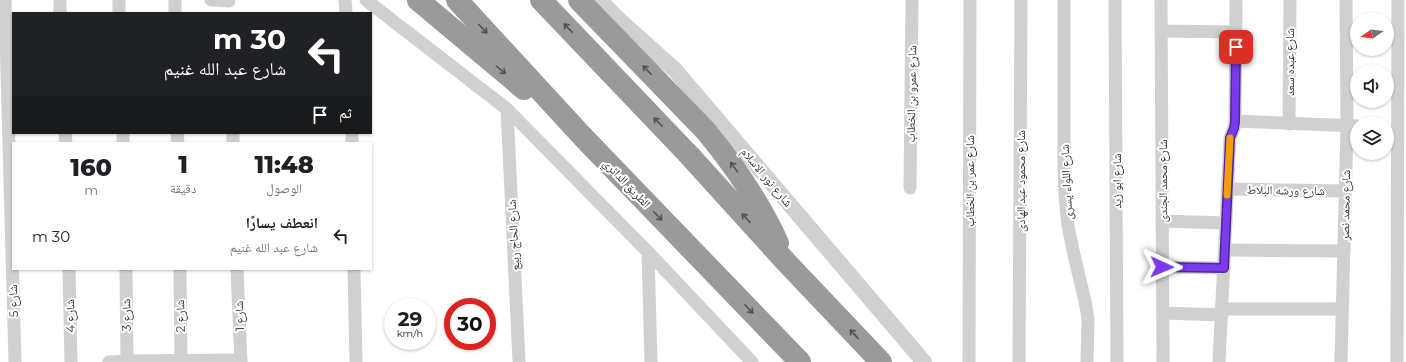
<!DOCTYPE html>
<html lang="ar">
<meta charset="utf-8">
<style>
body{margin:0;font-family:Montserrat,"Noto Naskh Arabic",sans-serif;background:#f2f2f2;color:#202124;direction:rtl;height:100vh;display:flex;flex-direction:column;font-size:15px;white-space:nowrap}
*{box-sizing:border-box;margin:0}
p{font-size:13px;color:#757577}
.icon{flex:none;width:22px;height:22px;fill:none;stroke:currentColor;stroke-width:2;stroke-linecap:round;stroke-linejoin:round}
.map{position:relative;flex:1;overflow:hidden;direction:ltr}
.drawer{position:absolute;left:12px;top:142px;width:360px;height:128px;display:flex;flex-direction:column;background:#fff;border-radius:0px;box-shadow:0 1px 3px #0004;direction:rtl}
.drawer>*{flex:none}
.top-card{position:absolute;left:12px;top:12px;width:360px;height:122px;border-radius:0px;box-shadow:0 1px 3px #0004;direction:rtl;background:#202124;color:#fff;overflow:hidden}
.needle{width:26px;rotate:256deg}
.fabs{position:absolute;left:1350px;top:12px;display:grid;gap:8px}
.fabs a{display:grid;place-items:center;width:44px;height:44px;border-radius:50%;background:#fff;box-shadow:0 1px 3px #0004;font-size:20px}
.speed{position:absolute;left:384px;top:298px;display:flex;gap:8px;font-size:20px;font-weight:700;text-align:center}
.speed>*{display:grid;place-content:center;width:52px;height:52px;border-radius:50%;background:#fff;box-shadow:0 1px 3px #0004;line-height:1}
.speed small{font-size:10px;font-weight:400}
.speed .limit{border:6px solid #d22;background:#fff;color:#111}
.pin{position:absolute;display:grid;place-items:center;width:34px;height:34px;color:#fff;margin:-17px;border-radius:8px;box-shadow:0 2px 6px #0006}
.me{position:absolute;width:44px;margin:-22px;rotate:91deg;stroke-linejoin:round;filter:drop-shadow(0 0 3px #0008)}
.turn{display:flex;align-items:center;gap:14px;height:84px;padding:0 20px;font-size:18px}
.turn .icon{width:52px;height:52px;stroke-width:2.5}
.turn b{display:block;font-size:28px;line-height:34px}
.then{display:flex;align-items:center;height:38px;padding:0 20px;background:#0003;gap:8px;font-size:15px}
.eta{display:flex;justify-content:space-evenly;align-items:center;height:68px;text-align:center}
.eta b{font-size:24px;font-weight:800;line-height:28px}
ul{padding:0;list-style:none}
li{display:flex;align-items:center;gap:12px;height:52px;padding:0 20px}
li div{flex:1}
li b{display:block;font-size:15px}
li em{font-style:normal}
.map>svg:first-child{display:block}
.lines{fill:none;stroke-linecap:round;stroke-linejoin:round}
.minor{stroke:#d0d0d0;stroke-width:13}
.tertiary{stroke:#d0d0d0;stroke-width:16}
.motorway{stroke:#9a9a9a;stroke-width:22}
.oneway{stroke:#525252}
.route-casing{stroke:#51269a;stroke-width:10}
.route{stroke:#7c3aed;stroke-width:7}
.slow{stroke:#f59e0b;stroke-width:7}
.labels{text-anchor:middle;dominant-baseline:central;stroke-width:4;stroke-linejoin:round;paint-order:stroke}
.street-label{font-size:12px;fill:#333;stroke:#fff}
</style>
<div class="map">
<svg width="1406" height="362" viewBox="0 0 1406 362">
<rect width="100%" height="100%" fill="#fff"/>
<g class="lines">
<g class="minor">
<path d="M5 0 15 362"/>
<path d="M60 0V13"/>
<path d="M119 0V13"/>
<path d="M175 0V13"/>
<path d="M211 0 229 1"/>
<path d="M345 0 346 13"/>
<path d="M366 0 507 109 648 252 752 362"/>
<path d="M1064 0V167L1065 196 1068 226 1074 255 1085 301 1088 319 1087 362"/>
<path d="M1115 0 1117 362"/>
<path d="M1161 0 1163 362"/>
<path d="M1162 31 1236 32"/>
<path d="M507 109 519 361"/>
<path d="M1235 121 1357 126"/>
<path d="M1289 124 1290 0"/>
<path d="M65 133 66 143"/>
<path d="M123 133V143"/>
<path d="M177 133 178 143"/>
<path d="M233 133V143"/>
<path d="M352 133V143"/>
<path d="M910 188 912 0"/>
<path d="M1228 189 1345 191"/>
<path d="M1162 221 1226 223"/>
<path d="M1225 250 1344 251"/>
<path d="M648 252 651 362"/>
<path d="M1162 267 1224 268"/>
<path d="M69 269 71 362"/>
<path d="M126 269 127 362"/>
<path d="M180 269 181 362"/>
<path d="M237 269 241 362"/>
<path d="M354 269 356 362"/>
<path d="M1222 309H1342"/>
<path d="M1163 313 1222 315"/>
<path d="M109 362 127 361 241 360"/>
<path d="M969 362 970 0"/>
<path d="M1019 362 1021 0"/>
<path d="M1219 362 1230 138 1234 128 1235 121 1236 0"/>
<path d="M1341 362 1347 126 1346 0"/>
<path d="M1397 362 1398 0"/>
</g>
<path class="tertiary" d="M600 0 616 17 675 70 924 362"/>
<g class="motorway">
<path d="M418 0 524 89"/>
<path d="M457 0 583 137 800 362"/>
<path d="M541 0 689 155 786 262 881 362"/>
<path d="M579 0 705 130C734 165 759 201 778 243"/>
</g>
</g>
<defs><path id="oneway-shaft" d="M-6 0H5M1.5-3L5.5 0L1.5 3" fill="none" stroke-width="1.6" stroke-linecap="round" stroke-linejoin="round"/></defs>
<g class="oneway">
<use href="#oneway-shaft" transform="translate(568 28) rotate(-134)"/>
<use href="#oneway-shaft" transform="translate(483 29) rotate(47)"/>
<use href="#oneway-shaft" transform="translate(501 70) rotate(39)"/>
<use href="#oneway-shaft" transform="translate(647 70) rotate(-134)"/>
<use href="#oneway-shaft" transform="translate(658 122) rotate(-134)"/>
<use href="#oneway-shaft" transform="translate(734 167) rotate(-125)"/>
<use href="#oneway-shaft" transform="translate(658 216) rotate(46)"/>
<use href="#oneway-shaft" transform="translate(746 218) rotate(-132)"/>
<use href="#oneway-shaft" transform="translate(749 309) rotate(46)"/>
<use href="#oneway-shaft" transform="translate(854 334) rotate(-133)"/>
</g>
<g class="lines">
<defs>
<path id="route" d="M1162 267 1224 268 1230 138 1234 128 1235 122 1236 47"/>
</defs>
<use href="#route" class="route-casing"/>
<use href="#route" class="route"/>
<path class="slow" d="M1227 195 1230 138"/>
</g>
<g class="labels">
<g class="street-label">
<text transform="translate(1289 62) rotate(-90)">شارع عبده سعد</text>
<text transform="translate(911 94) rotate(-89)">شارع عمرو بن الخطاب</text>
<text transform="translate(767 177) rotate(50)">شارع نور الاسلام</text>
<text transform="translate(969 181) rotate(-90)">شارع عمر بن الخطاب</text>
<text transform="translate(1020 181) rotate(-90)">شارع محمود عبد الهادى</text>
<text transform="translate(1116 181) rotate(-90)">شارع ابو زيد</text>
<text transform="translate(1162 181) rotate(-90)">شارع محمد الجندى</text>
<text transform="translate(1066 182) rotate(-93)">شارع اللواء يسرى</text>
<text transform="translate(627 183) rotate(46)">الطريق الدائري</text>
<text transform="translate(1286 190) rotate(1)">شارع ورشه البلاط</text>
<text transform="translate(1345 205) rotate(-89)">شارع محمد نصر</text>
<text transform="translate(513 235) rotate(-93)">شارع الحاج ربيع</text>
<text transform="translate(13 301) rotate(-92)">شارع 5</text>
<text transform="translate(126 315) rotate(-91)">شارع 3</text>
<text transform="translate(70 316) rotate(-91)">شارع 4</text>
<text transform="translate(180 316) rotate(-91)">شارع 2</text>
<text transform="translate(239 316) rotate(-92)">شارع 1</text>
</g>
</g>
</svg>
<div class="fabs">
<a><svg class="needle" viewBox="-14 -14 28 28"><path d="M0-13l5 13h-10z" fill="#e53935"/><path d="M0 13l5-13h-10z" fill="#757577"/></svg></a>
<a><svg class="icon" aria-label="sound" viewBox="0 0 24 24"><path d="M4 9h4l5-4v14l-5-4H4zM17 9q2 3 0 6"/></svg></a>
<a><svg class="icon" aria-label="layers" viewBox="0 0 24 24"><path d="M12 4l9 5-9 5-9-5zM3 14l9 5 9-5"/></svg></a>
</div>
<div class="speed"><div>29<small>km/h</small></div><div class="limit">30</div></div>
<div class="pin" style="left:1236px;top:47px;background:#d93025"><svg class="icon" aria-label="arrive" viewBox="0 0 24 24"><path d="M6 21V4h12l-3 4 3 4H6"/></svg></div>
<svg class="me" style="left:1162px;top:267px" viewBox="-20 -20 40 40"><path d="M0-17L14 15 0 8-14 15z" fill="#7c3aed" stroke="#fff" stroke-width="4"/></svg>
<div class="top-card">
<div class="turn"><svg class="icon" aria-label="left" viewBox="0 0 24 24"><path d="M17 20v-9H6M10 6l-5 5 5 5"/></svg><div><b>30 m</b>شارع عبد الله غنيم</div></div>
<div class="then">ثم<svg class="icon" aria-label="arrive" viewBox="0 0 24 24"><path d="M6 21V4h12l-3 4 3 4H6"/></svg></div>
</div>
<section class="drawer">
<div class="eta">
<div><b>11:48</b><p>الوصول</p></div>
<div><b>1</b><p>دقيقة</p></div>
<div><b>160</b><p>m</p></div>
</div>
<ul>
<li><svg class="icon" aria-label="left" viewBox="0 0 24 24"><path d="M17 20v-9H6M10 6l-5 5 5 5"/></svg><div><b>انعطف يسارًا</b><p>شارع عبد الله غنيم</p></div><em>30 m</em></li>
</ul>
</section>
</div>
